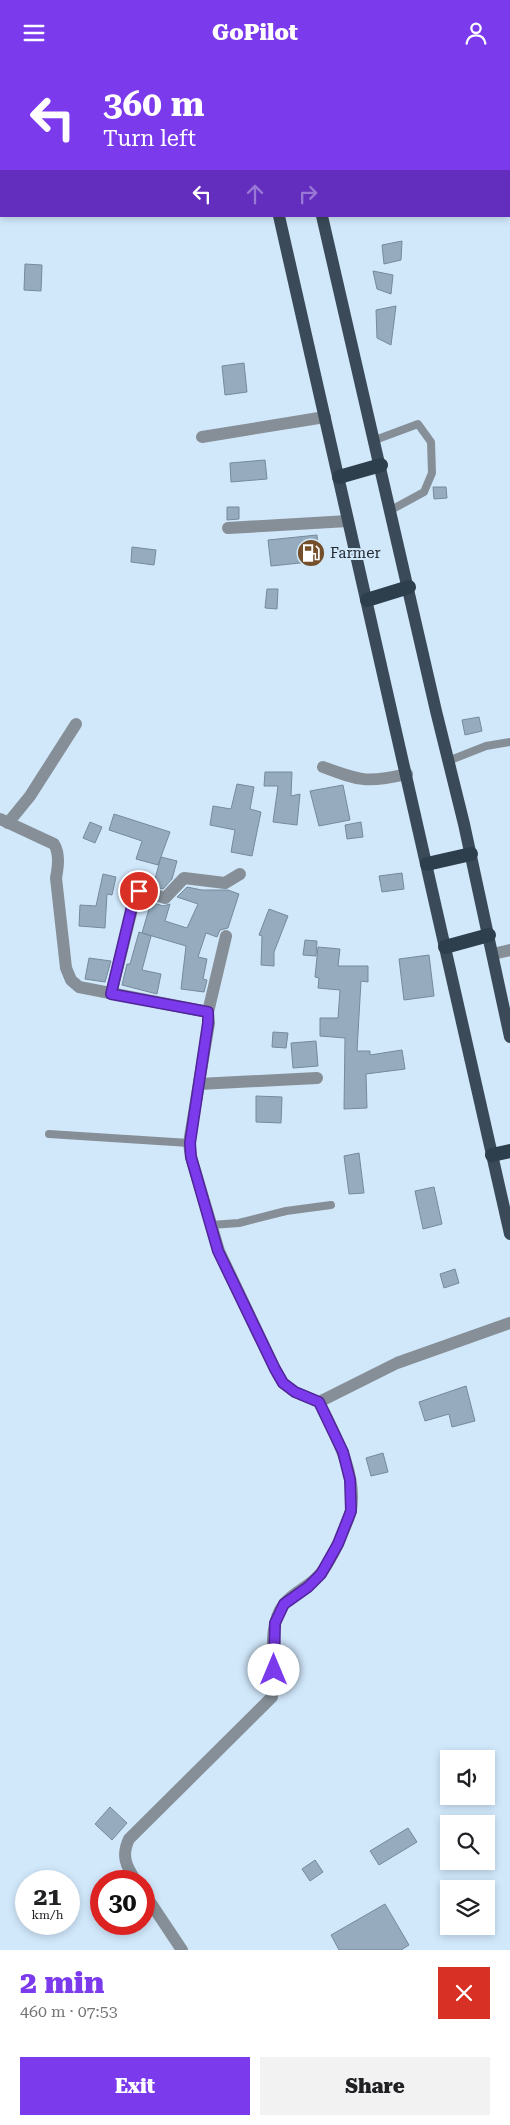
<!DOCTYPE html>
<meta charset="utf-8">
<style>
body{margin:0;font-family:"Roboto Serif",serif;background:#f2f2f2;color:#202124;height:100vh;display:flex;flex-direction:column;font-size:19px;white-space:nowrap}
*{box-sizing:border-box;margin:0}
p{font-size:16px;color:#757577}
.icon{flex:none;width:28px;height:28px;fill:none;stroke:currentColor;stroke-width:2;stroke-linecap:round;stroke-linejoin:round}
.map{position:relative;height:1885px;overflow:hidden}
.details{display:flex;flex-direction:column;background:#fff;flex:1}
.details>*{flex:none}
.hud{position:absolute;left:0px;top:0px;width:510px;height:152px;box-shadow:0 2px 8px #0003;background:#7c3aed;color:#fff;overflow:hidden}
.controls{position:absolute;left:440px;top:1685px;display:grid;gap:10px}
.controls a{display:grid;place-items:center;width:55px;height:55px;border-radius:0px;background:#fff;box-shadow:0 2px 8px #0003;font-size:25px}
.speed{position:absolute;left:15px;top:1805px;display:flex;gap:10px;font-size:25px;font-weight:700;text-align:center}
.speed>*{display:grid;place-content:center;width:65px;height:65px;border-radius:50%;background:#fff;box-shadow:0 2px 8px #0003;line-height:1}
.speed small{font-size:12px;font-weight:400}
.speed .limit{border:8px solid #d22;background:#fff;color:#111}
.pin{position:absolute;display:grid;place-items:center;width:42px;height:42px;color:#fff;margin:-21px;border:2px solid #fff;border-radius:50%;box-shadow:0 1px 5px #0007}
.me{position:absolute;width:55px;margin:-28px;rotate:0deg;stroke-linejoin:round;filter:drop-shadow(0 0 4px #0008)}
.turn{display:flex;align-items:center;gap:18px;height:105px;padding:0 20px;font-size:22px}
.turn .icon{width:65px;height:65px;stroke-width:2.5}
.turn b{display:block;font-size:35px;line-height:42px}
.lanes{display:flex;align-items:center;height:48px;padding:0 20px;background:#0003;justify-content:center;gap:25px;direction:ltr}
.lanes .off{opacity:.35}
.round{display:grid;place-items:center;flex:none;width:52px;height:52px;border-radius:0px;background:#f2f2f2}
.head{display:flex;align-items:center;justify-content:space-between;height:85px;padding:0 20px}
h1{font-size:30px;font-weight:800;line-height:38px;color:#7c3aed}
.action{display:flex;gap:10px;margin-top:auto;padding:10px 20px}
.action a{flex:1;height:58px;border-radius:0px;background:#7c3aed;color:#fff;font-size:20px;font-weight:800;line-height:58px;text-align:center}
.action a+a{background:#f2f2f2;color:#202124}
header{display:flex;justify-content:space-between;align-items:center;height:65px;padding:0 20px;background:#7c3aed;color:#fff;font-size:22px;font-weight:800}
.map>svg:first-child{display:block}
.building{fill:#96acbe;stroke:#758a9c}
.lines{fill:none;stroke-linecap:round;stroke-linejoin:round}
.service{stroke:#868f97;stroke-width:8}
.minor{stroke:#868f97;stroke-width:12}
.primary{stroke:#3a4a58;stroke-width:12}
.trunk{stroke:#2d3e4c;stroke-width:14}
.route-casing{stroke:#51269a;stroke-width:12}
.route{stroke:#7c3aed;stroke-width:9}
.labels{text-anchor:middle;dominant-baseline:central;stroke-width:4;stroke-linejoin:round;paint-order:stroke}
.poi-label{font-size:15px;fill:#1f272f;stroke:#d1e8fb;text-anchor:start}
</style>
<header><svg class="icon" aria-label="menu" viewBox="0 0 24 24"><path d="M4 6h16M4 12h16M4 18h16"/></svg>GoPilot<svg class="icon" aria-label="person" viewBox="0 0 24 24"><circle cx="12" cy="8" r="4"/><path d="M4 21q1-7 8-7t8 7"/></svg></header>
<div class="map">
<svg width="510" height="1885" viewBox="0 0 510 1885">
<rect width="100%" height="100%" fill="#d1e8fb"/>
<g class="building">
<path d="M402 176 401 195 384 199 382 180Z"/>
<path d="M25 199 42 200 41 226 24 225Z"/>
<path d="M373 206 393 210 391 229 377 224Z"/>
<path d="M396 241 391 280 377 273 376 245Z"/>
<path d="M244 298 247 327 225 330 222 301Z"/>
<path d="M265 395 267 414 231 417 230 398Z"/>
<path d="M433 422H446L447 433 434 434Z"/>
<path d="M227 442H239V454L227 455Z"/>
<path d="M317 470 319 496 271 501 268 475Z"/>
<path d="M132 482 156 485 154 500 131 497Z"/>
<path d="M267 524H278L277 544 265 543Z"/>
<path d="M479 652 482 666 465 670 462 655Z"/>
<path d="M265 707H292L291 731 300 729 297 760 273 757 278 721H264Z"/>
<path d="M237 719 254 722 250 744 261 747 252 791 231 787 235 765 210 760 213 741 231 744Z"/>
<path d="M343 720 350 755 319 761 310 726Z"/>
<path d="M114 749 170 767 158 800 136 794 142 776 109 765Z"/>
<path d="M90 757 102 762 95 778 83 773Z"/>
<path d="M361 757 363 772 347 774 345 760Z"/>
<path d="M161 792 177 796 172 814 163 824 153 821Z"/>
<path d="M402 808 404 824 382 827 379 811Z"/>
<path d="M103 809 116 812 112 830 107 829 105 863 79 861 80 840 96 841Z"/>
<path d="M187 822 202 825H228L239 829 228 863 220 865 217 872 206 868 198 892 207 894 203 914 207 915 204 927 181 924 186 881 142 868 151 837 163 841 170 839 165 856 187 863 198 839 177 832Z"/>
<path d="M269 844 288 851 274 887V901L261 900 262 871 259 870Z"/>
<path d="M139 867 151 871 142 905 161 909 157 929 122 920 127 899H130Z"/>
<path d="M305 875 317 876 316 891 303 890Z"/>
<path d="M318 882 340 884 338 901H368V917L361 916 357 986H370V990L402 985 405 1004 366 1009 367 1043 344 1044 345 973 320 971V953H338L340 925 318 923 319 913 315 912Z"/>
<path d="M429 890 434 931 404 935 399 894Z"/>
<path d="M89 893 111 896 105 917 85 914Z"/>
<path d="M273 967 288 968 286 983 272 982Z"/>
<path d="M316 976 318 1001 293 1003 291 978Z"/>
<path d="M256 1031 282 1032 281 1058 256 1057Z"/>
<path d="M359 1088 364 1128 349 1129 344 1091Z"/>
<path d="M434 1122 442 1159 423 1164 415 1126Z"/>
<path d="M455 1204 459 1218 444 1223 440 1209Z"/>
<path d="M466 1321 475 1356 452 1362 449 1349 425 1356 419 1337Z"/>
<path d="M383 1388 388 1407 371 1411 366 1393Z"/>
<path d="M110 1742 127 1758 112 1775 95 1759Z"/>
<path d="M408 1763 417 1777 379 1800 370 1786Z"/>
<path d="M315 1795 323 1807 310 1816 302 1804Z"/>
<path d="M385 1839 409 1880 401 1885H339L331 1870Z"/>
</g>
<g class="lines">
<g class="service">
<path d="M336 1V0"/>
<path d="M375 375 418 359 431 377 432 408 424 427 391 445"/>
<path d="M448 696 486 681 510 677"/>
<path d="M49 1069 189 1078"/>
<path d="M211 1160 239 1158 286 1146 331 1140"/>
</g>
<g class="minor">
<path d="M202 372 325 352"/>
<path d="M228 463 348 456"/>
<path d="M323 702C360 716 367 718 407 709"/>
<path d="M0 754 54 779C60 789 58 802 56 813L66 903 71 915 79 922 208 947 209 958 189 1078 191 1092 219 1186 275 1304 283 1318 295 1327 319 1337 397 1298 510 1258"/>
<path d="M8 758 30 731 76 659"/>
<path d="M493 889 510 885"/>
<path d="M111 929 136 828H149L165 833 184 813 225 818 240 809"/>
<path d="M208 947 226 871"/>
<path d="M199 1019 317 1013"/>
<path d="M136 1816C126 1801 121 1791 129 1774L272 1632C277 1603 265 1564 284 1539 293 1527 309 1522 319 1510 328 1501 335 1485 340 1474 343 1465 349 1455 351 1445 357 1407 335 1370 319 1337"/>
<path d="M144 1828 182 1885"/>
</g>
<g class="primary">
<path d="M244 0V1"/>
<path d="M287 0V1"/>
<path d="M279 151 510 1169"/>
<path d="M322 151 436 646 464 759 510 972"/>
</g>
<g class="trunk">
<path d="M339 412 381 400"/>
<path d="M367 535 409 522"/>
<path d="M427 799 471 789"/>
<path d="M445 882 489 870"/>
<path d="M492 1090 510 1086"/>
</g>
</g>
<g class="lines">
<defs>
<path id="route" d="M139 826 134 833 111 929 208 947V958L190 1078 191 1092 218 1186 275 1304 283 1318 295 1327 319 1337 343 1387 350 1415 351 1446 338 1479 321 1509 308 1522 284 1539 275 1558 274 1605"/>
</defs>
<use href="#route" class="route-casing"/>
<use href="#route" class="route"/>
</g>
<defs>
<symbol id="fuel-disc" viewBox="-11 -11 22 22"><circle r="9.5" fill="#744f2a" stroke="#d1e8fb"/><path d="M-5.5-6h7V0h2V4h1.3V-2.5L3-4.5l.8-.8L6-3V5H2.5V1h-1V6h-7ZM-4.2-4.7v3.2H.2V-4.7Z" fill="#fff"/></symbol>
</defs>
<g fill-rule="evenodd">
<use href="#fuel-disc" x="295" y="472" width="32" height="32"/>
</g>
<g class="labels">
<g class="poi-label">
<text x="330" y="488">Farmer</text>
</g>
</g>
</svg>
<div class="controls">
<a><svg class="icon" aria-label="sound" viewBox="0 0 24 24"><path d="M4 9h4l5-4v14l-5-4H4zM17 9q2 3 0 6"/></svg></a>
<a><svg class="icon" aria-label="search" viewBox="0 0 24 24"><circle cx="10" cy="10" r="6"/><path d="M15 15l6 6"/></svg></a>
<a><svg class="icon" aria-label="layers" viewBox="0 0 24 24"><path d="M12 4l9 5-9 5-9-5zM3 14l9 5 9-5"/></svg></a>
</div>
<div class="speed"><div>21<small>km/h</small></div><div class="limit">30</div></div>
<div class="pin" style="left:139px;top:826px;background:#d93025"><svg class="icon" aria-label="arrive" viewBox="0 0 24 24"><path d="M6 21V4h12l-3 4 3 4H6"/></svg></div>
<svg class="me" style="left:274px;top:1605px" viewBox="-20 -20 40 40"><circle r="19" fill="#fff"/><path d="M0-13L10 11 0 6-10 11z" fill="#7c3aed"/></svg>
<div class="hud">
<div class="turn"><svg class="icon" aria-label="left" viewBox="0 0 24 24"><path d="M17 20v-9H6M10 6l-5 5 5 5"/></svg><div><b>360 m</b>Turn left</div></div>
<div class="lanes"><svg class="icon" aria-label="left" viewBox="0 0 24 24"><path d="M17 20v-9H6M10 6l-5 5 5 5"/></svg><svg class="icon off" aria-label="ahead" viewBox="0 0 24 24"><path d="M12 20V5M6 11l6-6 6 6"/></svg><svg class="icon off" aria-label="right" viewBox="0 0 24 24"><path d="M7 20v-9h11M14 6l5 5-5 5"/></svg></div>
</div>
</div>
<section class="details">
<div class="head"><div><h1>2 min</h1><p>460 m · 07:53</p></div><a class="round" style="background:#d93025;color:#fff"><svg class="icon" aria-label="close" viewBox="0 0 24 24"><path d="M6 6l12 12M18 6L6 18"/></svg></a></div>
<div class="action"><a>Exit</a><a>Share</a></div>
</section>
